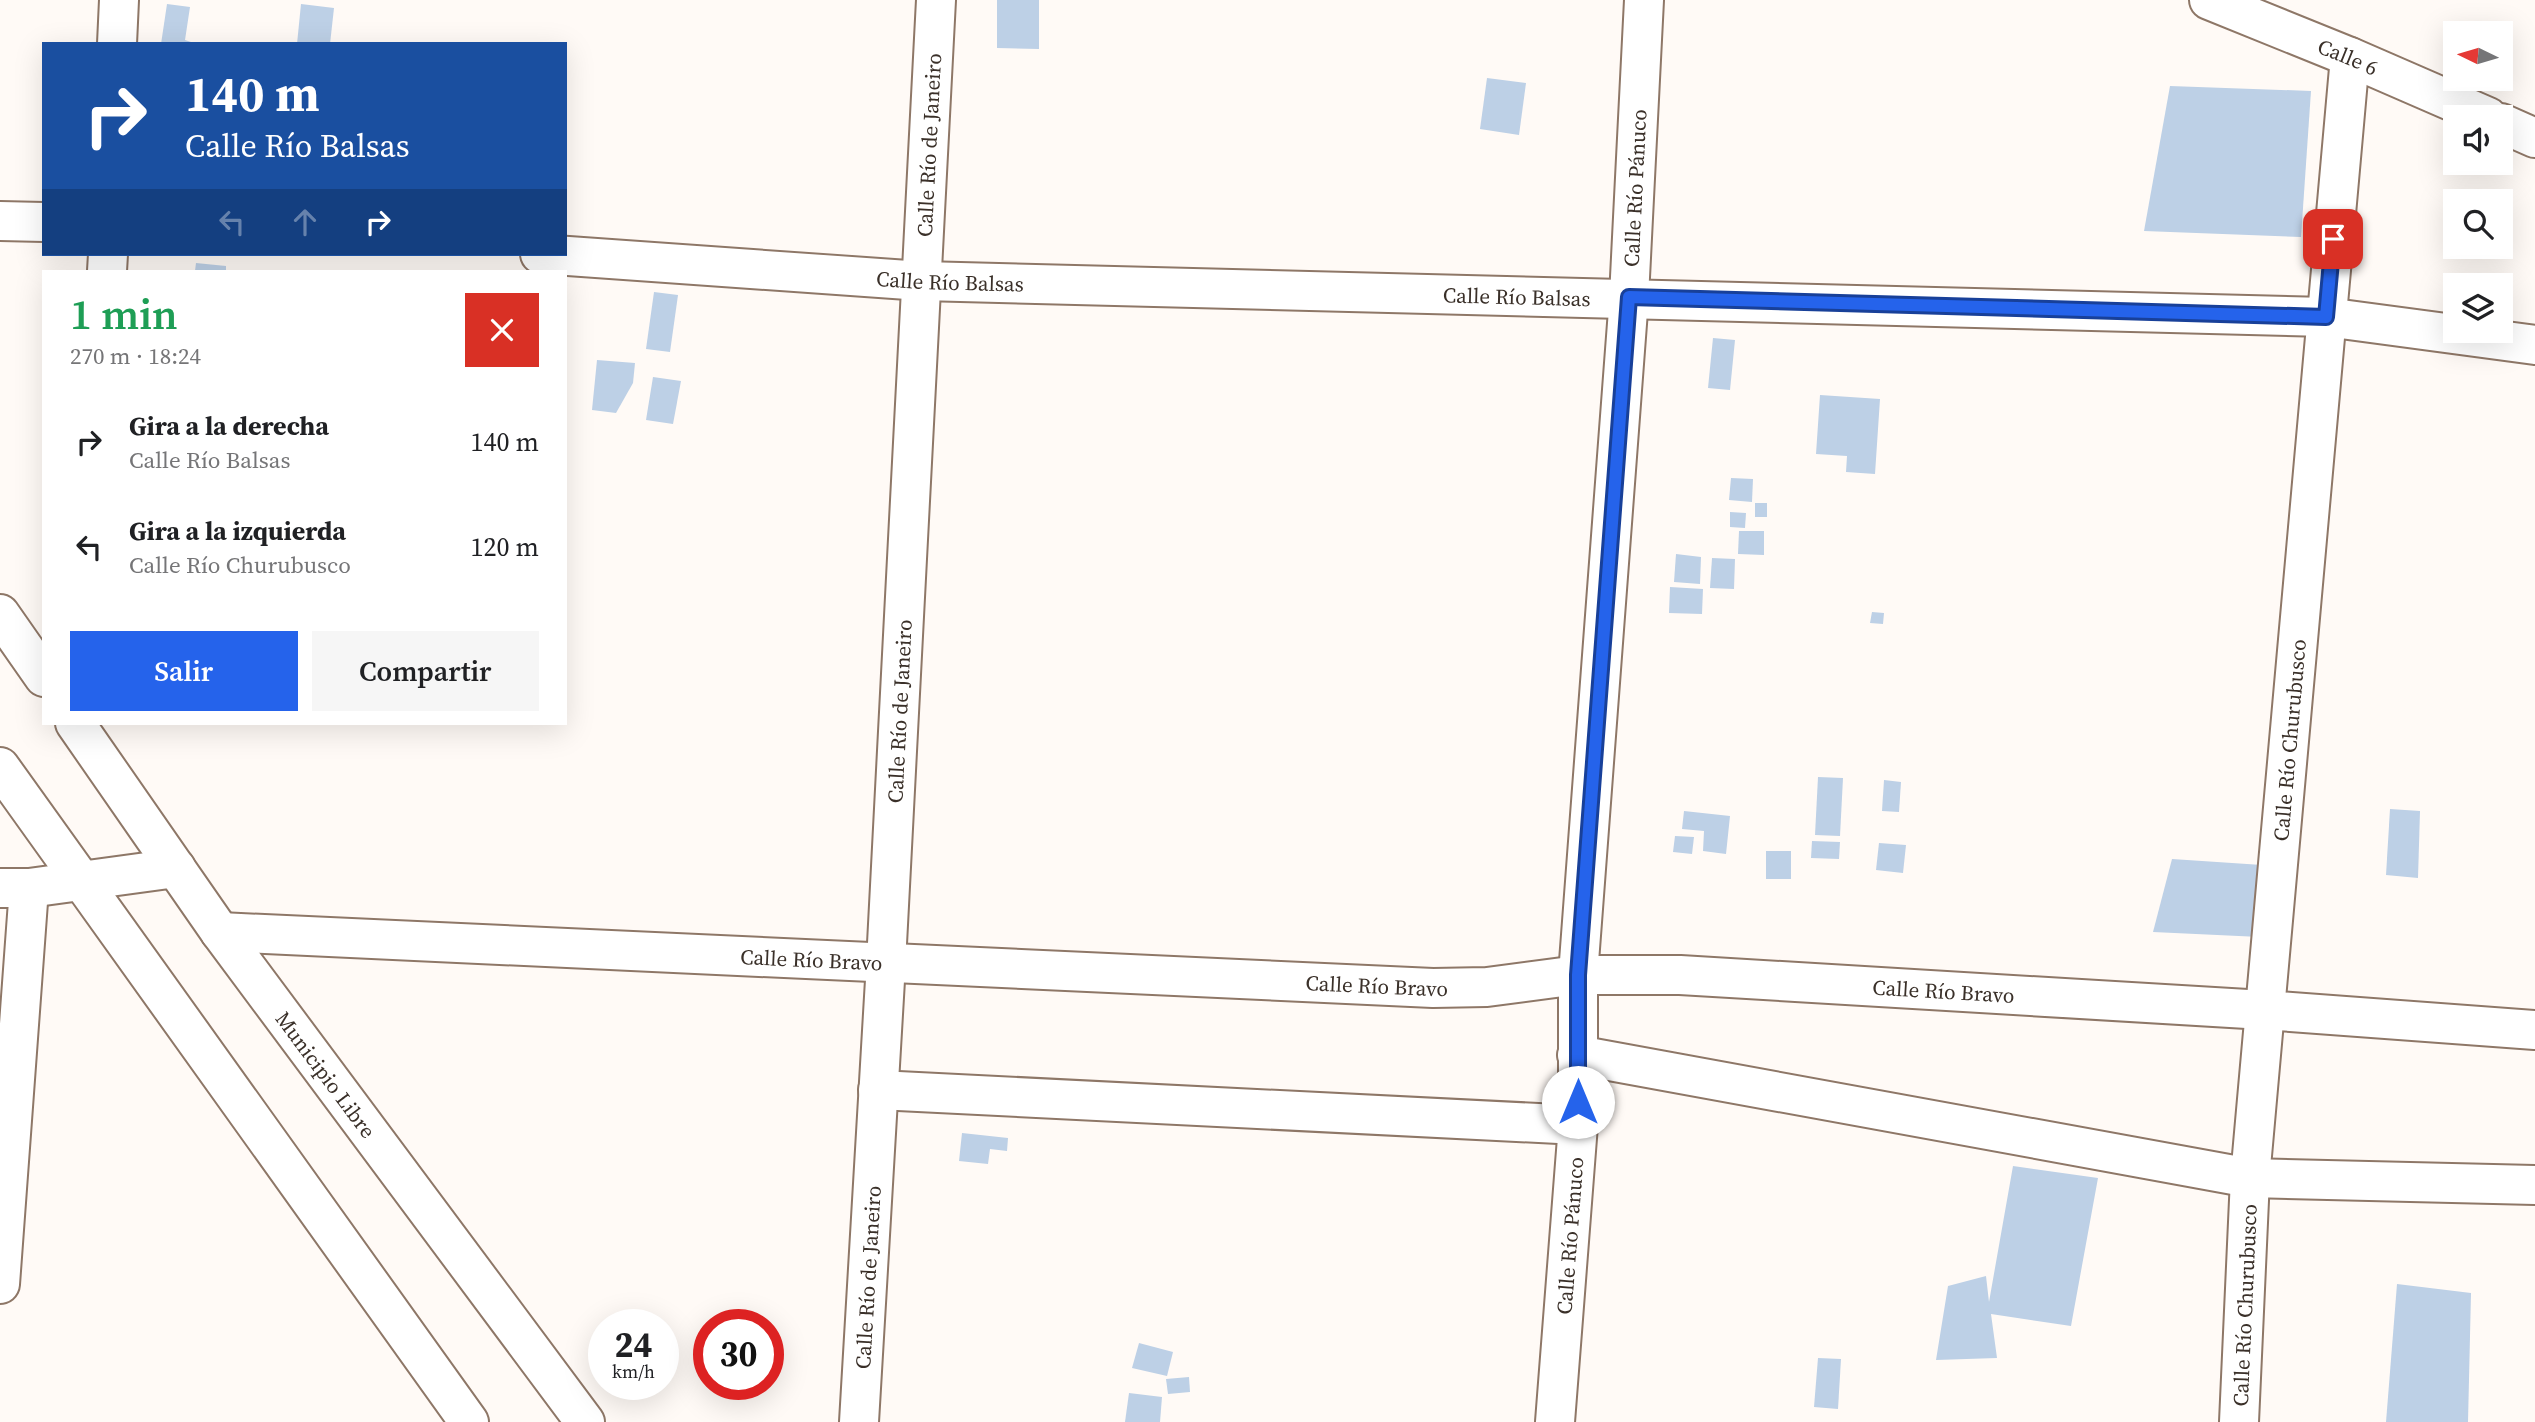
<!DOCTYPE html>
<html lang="es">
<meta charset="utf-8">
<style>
body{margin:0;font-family:"Source Serif 4",serif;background:#f6f6f6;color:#202124;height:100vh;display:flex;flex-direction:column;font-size:26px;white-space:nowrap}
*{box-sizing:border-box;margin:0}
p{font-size:23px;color:#757577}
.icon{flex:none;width:38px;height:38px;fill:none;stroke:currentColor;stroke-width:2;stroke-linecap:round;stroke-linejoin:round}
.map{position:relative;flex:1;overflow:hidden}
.side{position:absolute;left:42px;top:270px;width:525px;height:455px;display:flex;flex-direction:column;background:#fff;border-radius:0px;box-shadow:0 7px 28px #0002}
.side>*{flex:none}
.hud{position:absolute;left:42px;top:42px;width:525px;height:214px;border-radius:0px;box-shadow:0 7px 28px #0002;background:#1a4fa0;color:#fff;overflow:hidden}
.needle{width:46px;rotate:275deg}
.buttons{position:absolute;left:2443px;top:21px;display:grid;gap:14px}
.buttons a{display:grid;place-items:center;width:70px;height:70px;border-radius:0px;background:#fff;box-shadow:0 7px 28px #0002;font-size:35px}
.speed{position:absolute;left:588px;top:1309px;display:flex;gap:14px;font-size:35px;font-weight:700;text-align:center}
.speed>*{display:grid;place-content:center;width:91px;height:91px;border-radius:50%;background:#fff;box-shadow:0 7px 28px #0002;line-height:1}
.speed small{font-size:18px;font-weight:400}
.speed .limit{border:10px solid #d22;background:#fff;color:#111}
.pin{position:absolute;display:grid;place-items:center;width:60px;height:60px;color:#fff;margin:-30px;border-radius:14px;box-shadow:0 4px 10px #0006}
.me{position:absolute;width:77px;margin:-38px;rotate:0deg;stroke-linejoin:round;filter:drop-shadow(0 0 5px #0008)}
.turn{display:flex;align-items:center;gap:24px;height:147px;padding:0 28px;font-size:32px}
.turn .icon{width:91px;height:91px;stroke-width:2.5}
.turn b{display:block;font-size:49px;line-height:60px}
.lanes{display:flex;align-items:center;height:66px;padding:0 28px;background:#0003;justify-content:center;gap:35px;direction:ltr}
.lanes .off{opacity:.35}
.round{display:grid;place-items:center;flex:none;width:74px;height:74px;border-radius:0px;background:#f6f6f6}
.summary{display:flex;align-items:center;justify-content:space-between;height:119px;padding:0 28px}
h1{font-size:42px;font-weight:600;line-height:52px;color:#1e9e55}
.action{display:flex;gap:14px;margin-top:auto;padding:14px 28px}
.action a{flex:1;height:80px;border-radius:0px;background:#2563eb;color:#fff;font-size:28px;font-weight:600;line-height:80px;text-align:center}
.action a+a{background:#f6f6f6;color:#202124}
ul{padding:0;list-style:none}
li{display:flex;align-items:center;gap:21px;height:105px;padding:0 28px}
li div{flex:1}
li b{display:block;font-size:26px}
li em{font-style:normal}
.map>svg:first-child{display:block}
.building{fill:#bdd0e6}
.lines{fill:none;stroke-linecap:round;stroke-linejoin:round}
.minor-casing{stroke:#8e7767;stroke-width:42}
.tertiary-casing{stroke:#8e7767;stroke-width:42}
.minor{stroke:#fff;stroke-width:38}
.tertiary{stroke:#fff;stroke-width:38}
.route-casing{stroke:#184099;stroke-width:18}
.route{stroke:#2563eb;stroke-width:12}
.labels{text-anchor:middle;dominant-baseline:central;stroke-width:7;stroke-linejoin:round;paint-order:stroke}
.street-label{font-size:21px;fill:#3a3029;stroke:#fff}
</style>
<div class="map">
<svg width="2535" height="1422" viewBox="0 0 2535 1422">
<rect width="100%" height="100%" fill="#fffaf6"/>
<g class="building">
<path d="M997 0H1039V49L997 48Z"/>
<path d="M167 4 190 7 185 40 197 44H161Z"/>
<path d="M301 4 334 8 330 44H297Z"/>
<path d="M1487 78 1526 83 1519 135 1480 129Z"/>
<path d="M2170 86 2311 91 2301 237 2144 231Z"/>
<path d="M196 263 226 266V271H195Z"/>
<path d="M654 292 678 295 670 352 646 349Z"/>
<path d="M1713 338 1735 340 1730 390 1708 388Z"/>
<path d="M597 360 635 363 633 383 616 413 592 410Z"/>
<path d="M653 377 681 381 673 424 646 420Z"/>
<path d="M1820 395 1880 399 1875 474 1846 472 1847 456 1816 454Z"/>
<path d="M1731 478 1753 479 1752 502 1729 500Z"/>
<rect x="1755" y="503" width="12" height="14"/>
<path d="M1730 512 1746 513 1745 528 1730 527Z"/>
<path d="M1739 531H1764V555L1738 554Z"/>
<path d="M1676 554 1701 557 1700 584 1674 582Z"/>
<path d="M1712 558 1735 559 1734 589 1710 588Z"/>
<path d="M1670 587 1703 589 1702 614 1669 613Z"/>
<path d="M1872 612 1884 613 1883 624 1870 623Z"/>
<path d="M1818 777 1843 778 1840 836 1815 835Z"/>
<path d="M1884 780 1901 782 1899 812 1882 811Z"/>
<path d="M2390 809 2420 811 2418 878 2386 875Z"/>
<path d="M1684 811 1730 816 1726 854 1703 851 1704 831 1682 829Z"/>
<path d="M1675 836 1694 837 1692 854 1673 852Z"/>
<path d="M1812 841 1840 842 1839 859 1811 858Z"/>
<path d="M1879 843 1906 845 1903 873 1876 870Z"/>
<rect x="1766" y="851" width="25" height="28"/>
<path d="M2172 859 2262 865 2260 937 2153 932Z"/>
<path d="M962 1133 1008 1138 1007 1151 990 1149 988 1164 959 1161Z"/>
<path d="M2013 1166 2098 1178 2071 1326 1991 1314 1997 1358 1936 1360 1948 1286 1986 1276 1989 1302Z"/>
<path d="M2397 1284 2471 1293 2468 1422H2386Z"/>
<path d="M1139 1343 1173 1352 1167 1376 1132 1368Z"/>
<path d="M1818 1358 1841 1359 1838 1409 1814 1407Z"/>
<path d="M1189 1377 1190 1392 1168 1394 1166 1379Z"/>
<path d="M1129 1393 1162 1397 1160 1422H1125Z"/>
</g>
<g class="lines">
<defs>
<g id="minor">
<path id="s1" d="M2209 0 2350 57 2488 117"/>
<path d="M117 44 119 0"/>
<path d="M2501 123 2535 138"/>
<path d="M0 221 44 222"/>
<path id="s2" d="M540 254 922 281 2326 317 2535 345"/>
<path d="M107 271 108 254"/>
<path d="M0 767 469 1422"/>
<path d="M0 888H29L176 868"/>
<path id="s3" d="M220 932 1433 988 1487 987 1578 975H1680L2264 1010 2535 1030"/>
<path d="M1577 1055 2250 1178 2535 1185"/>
<path d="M878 1090 1578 1125"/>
<path d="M0 1284 29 888"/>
<path id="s4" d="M859 1422 886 963 936 0"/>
<path id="s5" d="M1555 1422 1578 1125V975L1629 297 1644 0"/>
<path id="s6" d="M2239 1422 2250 1178 2350 57"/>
</g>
<g id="tertiary">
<path d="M0 614 44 677"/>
<path id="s7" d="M75 723 220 932 585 1422"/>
</g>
</defs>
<use href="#minor" class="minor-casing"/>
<use href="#tertiary" class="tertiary-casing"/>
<use href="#minor" class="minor"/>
<use href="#tertiary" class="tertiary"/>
</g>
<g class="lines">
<defs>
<path id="route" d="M1578 1102V975L1629 297 2326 317 2333 239"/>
</defs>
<use href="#route" class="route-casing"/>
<use href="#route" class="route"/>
</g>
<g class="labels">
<g class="street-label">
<text stroke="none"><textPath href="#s1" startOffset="150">Calle 6</textPath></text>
<text stroke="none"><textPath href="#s4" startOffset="1279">Calle Río de Janeiro</textPath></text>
<text stroke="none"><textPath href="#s5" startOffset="1237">Calle Río Pánuco</textPath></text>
<text stroke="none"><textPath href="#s2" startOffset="411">Calle Río Balsas</textPath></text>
<text stroke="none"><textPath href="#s2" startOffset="978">Calle Río Balsas</textPath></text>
<text stroke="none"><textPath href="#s4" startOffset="712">Calle Río de Janeiro</textPath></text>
<text stroke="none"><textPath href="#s6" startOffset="684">Calle Río Churubusco</textPath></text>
<text stroke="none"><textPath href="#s3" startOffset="592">Calle Río Bravo</textPath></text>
<text stroke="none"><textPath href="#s3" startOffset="1158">Calle Río Bravo</textPath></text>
<text stroke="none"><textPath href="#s3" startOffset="1726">Calle Río Bravo</textPath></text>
<text stroke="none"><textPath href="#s7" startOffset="432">Municipio Libre</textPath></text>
<text stroke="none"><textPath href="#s5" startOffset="187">Calle Río Pánuco</textPath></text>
<text stroke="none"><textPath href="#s4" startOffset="145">Calle Río de Janeiro</textPath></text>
<text stroke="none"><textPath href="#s6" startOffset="117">Calle Río Churubusco</textPath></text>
</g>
</g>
</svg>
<div class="buttons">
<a><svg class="needle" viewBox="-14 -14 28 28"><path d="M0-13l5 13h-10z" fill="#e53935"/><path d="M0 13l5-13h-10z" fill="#757577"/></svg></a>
<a><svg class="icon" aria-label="sound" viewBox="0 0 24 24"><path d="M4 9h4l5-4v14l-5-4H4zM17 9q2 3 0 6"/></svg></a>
<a><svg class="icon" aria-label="search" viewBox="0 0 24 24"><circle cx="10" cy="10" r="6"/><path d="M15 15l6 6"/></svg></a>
<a><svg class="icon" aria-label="layers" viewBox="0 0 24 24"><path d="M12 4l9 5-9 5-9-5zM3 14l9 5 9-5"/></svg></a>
</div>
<div class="speed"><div>24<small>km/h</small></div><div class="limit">30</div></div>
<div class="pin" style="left:2333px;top:239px;background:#d93025"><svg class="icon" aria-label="arrive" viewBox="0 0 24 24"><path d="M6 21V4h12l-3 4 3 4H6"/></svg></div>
<svg class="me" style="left:1578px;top:1102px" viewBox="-20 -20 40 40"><circle r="19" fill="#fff"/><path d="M0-13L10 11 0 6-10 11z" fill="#2563eb"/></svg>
<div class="hud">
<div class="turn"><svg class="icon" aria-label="right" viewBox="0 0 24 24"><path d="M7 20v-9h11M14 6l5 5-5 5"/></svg><div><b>140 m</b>Calle Río Balsas</div></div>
<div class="lanes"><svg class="icon off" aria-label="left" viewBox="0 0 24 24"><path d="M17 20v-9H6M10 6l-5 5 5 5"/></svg><svg class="icon off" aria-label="ahead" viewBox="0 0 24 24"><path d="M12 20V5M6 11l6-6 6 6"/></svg><svg class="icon" aria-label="right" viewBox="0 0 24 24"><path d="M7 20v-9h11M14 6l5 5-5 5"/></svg></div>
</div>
<section class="side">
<div class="summary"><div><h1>1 min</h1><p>270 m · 18:24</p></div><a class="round" style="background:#d93025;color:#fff"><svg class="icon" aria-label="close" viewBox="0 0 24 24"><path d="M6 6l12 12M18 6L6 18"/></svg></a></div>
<ul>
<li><svg class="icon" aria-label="right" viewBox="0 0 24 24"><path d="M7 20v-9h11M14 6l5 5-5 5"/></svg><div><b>Gira a la derecha</b><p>Calle Río Balsas</p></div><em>140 m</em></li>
<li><svg class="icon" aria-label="left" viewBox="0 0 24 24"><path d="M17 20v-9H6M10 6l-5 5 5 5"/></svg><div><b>Gira a la izquierda</b><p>Calle Río Churubusco</p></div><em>120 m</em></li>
</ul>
<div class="action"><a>Salir</a><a>Compartir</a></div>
</section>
</div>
